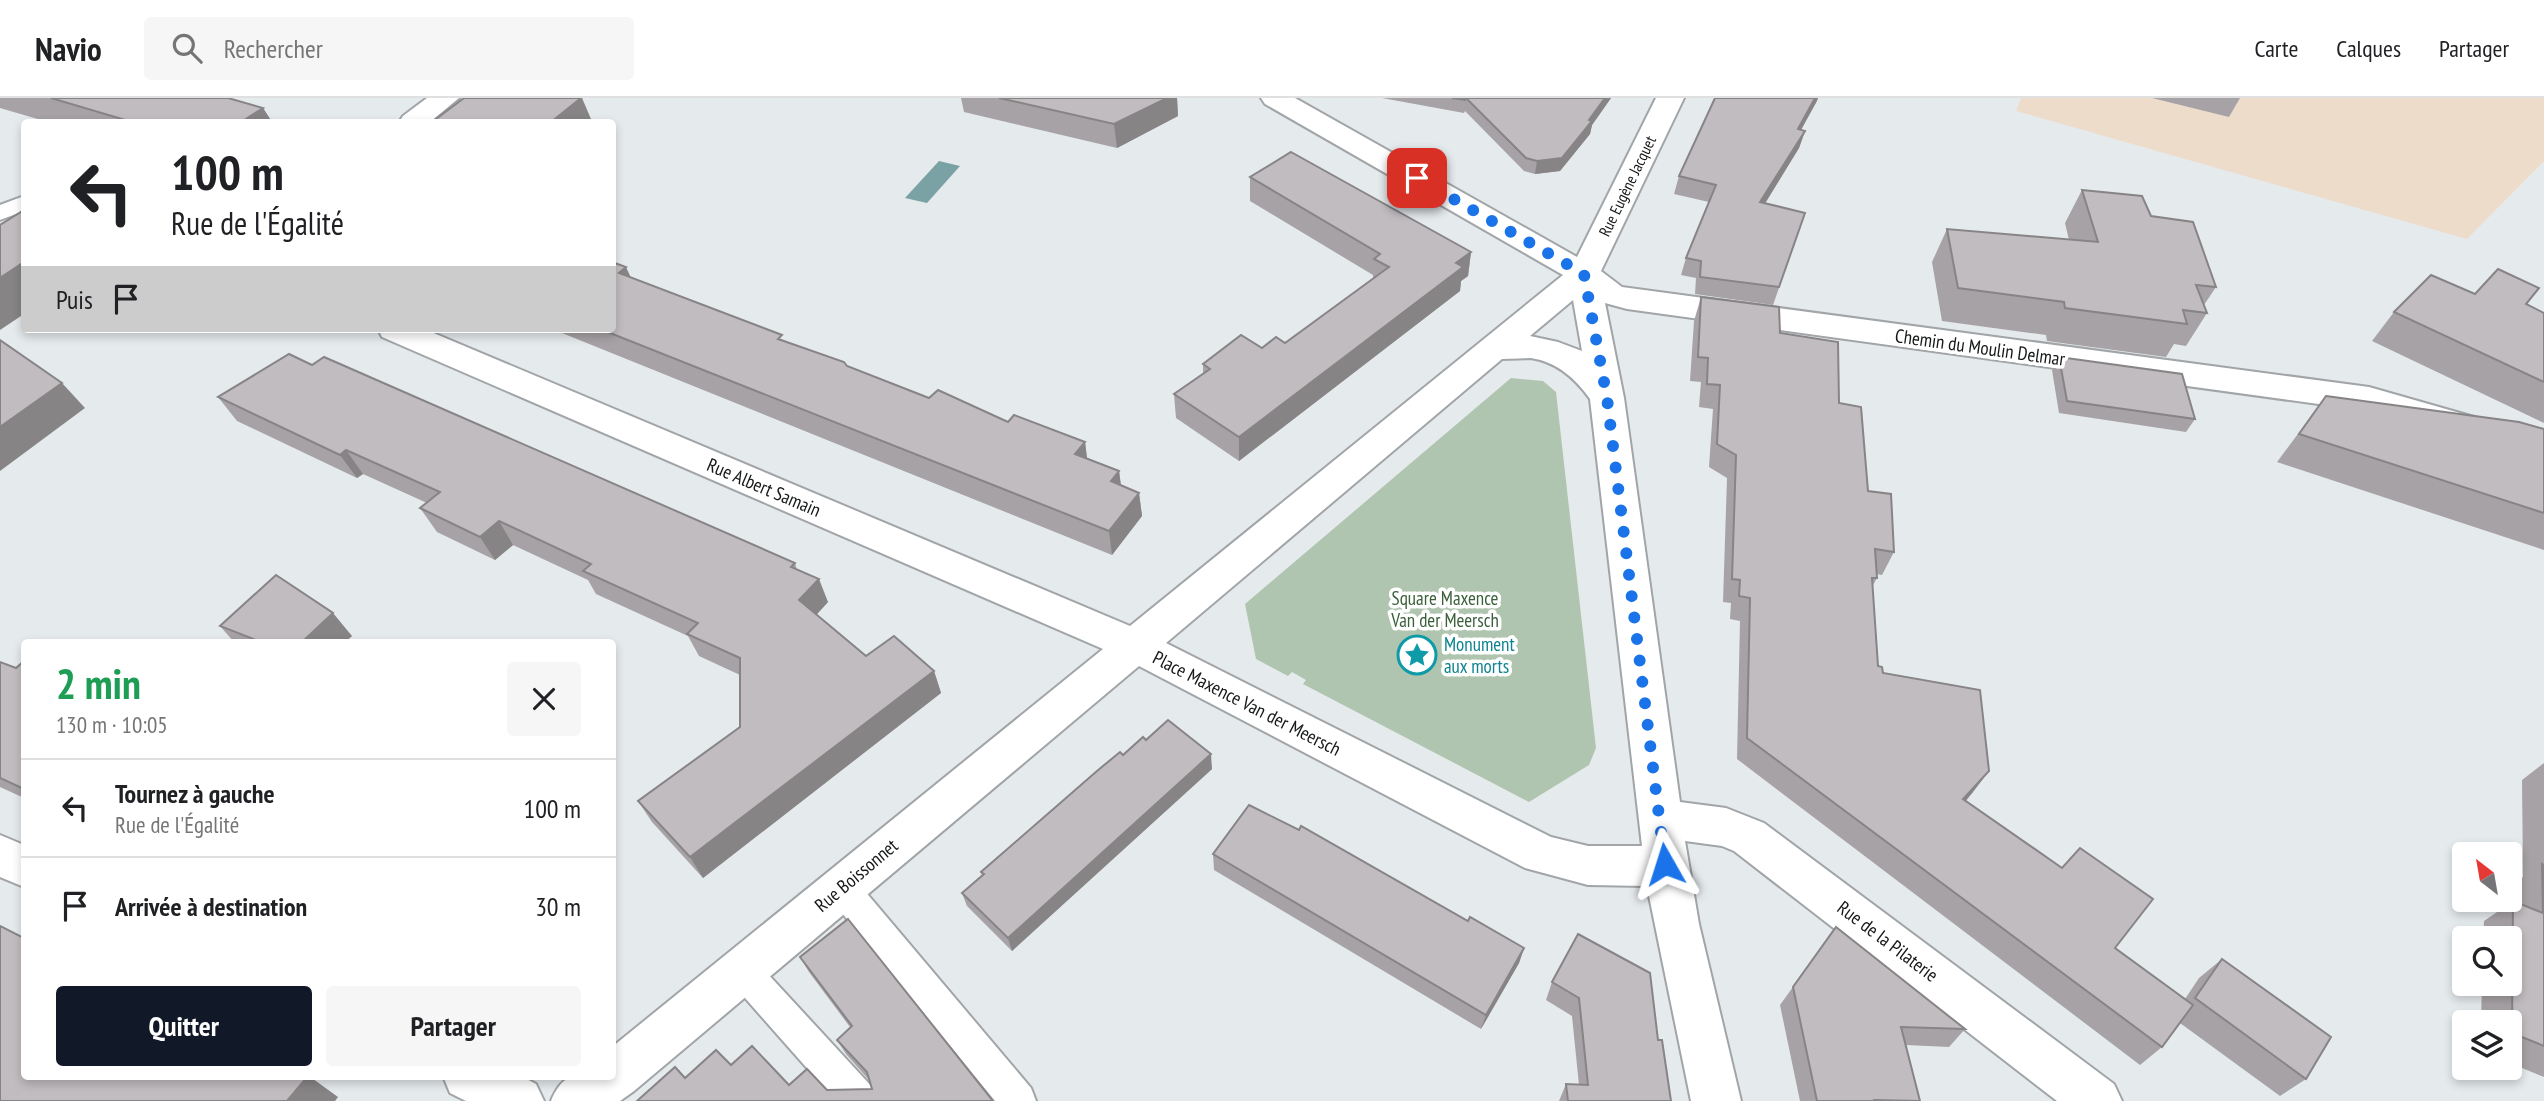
<!DOCTYPE html>
<html lang="fr">
<meta charset="utf-8">
<style>
body{margin:0;font-family:"PT Sans Narrow",sans-serif;background:#f6f6f6;color:#202124;height:100vh;display:flex;flex-direction:column;font-size:26px;white-space:nowrap}
*{box-sizing:border-box;margin:0}
p{font-size:23px;color:#757577}
.icon{flex:none;width:38px;height:38px;fill:none;stroke:currentColor;stroke-width:2;stroke-linecap:round;stroke-linejoin:round}
.map{position:relative;flex:1;overflow:hidden}
.details{position:absolute;left:21px;top:541px;width:595px;height:441px;display:flex;flex-direction:column;background:#fff;border-radius:7px;box-shadow:0 4px 10px #0003}
.details>*{flex:none}
.top-card{position:absolute;left:21px;top:21px;width:595px;height:214px;border-radius:7px;box-shadow:0 4px 10px #0003;background:#fff;color:#202124;overflow:hidden}
.needle{width:46px;rotate:329deg}
.buttons{position:absolute;left:2452px;top:744px;display:grid;gap:14px}
.buttons a{display:grid;place-items:center;width:70px;height:70px;border-radius:7px;background:#fff;box-shadow:0 4px 10px #0003;font-size:35px}
.pin{position:absolute;display:grid;place-items:center;width:60px;height:60px;color:#fff;margin:-30px;border-radius:14px;box-shadow:0 4px 10px #0006}
.me{position:absolute;width:77px;margin:-38px;rotate:354deg;stroke-linejoin:round;filter:drop-shadow(0 0 5px #0008)}
.turn{display:flex;align-items:center;gap:24px;height:147px;padding:0 35px;font-size:32px}
.turn .icon{width:91px;height:91px;stroke-width:2.5}
.turn b{display:block;font-size:49px;line-height:60px}
.then{display:flex;align-items:center;height:66px;padding:0 35px;background:#0003;gap:14px;font-size:26px}
.round{display:grid;place-items:center;flex:none;width:74px;height:74px;border-radius:7px;background:#f6f6f6}
.overview{display:flex;align-items:center;justify-content:space-between;height:119px;padding:0 35px}
h1{font-size:42px;font-weight:700;line-height:52px;color:#1e9e55}
.primary-button{display:flex;gap:14px;margin-top:auto;padding:14px 35px}
.primary-button a{flex:1;height:80px;border-radius:7px;background:#111827;color:#fff;font-size:28px;font-weight:700;line-height:80px;text-align:center}
.primary-button a+a{background:#f6f6f6;color:#202124}
ul{padding:0;list-style:none}
li{display:flex;align-items:center;gap:21px;height:98px;padding:0 35px;border-top:2px solid #e0e0e0}
li div{flex:1}
li b{display:block;font-size:26px}
li em{font-style:normal}
header{display:flex;align-items:center;gap:42px;box-sizing:border-box;height:98px;padding:0 35px;background:#fff;border-bottom:2px solid #e0e0e0}
header strong{font-size:33px}
nav{display:flex;gap:38px;margin-inline-start:auto;font-size:24px}
.search{width:490px;height:63px;background:#f6f6f6;display:flex;align-items:center;gap:18px;box-sizing:border-box;padding:0 24px;border-radius:7px;color:#757577;font-size:26px}
.map>svg:first-child{display:block}
.commercial{fill:#eedccb}
.green{fill:#b0c5af}
.water{fill:#7aa1a3}
.lines{fill:none;stroke-linecap:round;stroke-linejoin:round}
.service-casing{stroke:#a1a5a8;stroke-width:4}
.minor-casing{stroke:#a1a5a8;stroke-width:4}
.service{fill:#fff;fill-rule:evenodd}
.minor{fill:#fff;fill-rule:evenodd}
.wall{fill:#a6a2a5}
.shaded-wall{fill:#878486}
.building{fill:#c1bcc0;stroke:#878486;stroke-width:2}
.route{stroke:#1a73e8;stroke-width:12;stroke-dasharray:0 21.6}
.labels{text-anchor:middle;dominant-baseline:central;stroke-width:7;stroke-linejoin:round;paint-order:stroke}
.far-street-label{font-size:16px;fill:#151718;stroke:#fff}
.street-label{font-size:19px;fill:#151718;stroke:#fff}
.park-label{font-size:19px;fill:#3b603c;stroke:#fff}
.culture-label{font-size:19px;fill:#0d838f;stroke:#fff;text-anchor:start}
</style>
<header>
<strong>Navio</strong>
<div class="search"><svg class="icon" aria-label="search" viewBox="0 0 24 24"><circle cx="10" cy="10" r="6"/><path d="M15 15l6 6"/></svg>Rechercher</div>
<nav><a>Carte</a><a>Calques</a><a>Partager</a></nav>
</header>
<div class="map">
<svg width="2544" height="1003" viewBox="0 0 2544 1003">
<rect width="100%" height="100%" fill="#e5eaed"/>
<path class="commercial" d="M2021 0H2544V63L2467 141 2016 13Z"/>
<path class="green" d="M1511 280 1543 283 1556 294 1596 650 1589 667 1529 704 1303 586 1306 582 1292 574 1288 578 1256 561 1245 506Z"/>
<path class="water" d="M939 63 960 68 927 105 905 100Z"/>
<g class="lines">
<defs>
<g id="service">
<path d="M24 98V113L0 122V107Z"/>
<path d="M841 774 853 779 1031 990 1036 1003H995L829 799 825 789 829 779Z"/>
<path d="M742 856 754 861 873 990 878 1003H836L730 883 725 872 730 861Z"/>
</g>
<g id="minor">
<path d="M427 0H459L430 24H399L403 18Z"/>
<path d="M1261 0H1295L1577 159 1656 0H1684L1601 173 1622 189 2369 289 2544 339V365L2369 313 1627 211 1605 205 1624 300 1680 704 1726 710 1764 725 2114 986 2122 1003H2057L1734 753 1722 748 1685 743 1699 826 1741 1003H1691L1647 788 1588 787 1525 770 1139 568 634 993 620 1003H551C565 969 581 978 612 978V949L1103 551 382 239 378 231H424L1130 528 1563 177 1265 6ZM1573 202 1582 253 1558 244 1530 238ZM1531 260C1557 264 1575 280 1590 301L1642 748H1588L1551 739 1166 545 1502 261Z"/>
<path d="M0 737 24 747V789L0 779Z"/>
<path d="M443 978H521L536 986 544 1003H466L450 995Z"/>
</g>
</defs>
<use href="#service" class="service-casing"/>
<use href="#minor" class="minor-casing"/>
<use href="#service" class="service"/>
<use href="#minor" class="minor"/>
</g>
<g class="wall">
<path d="M0 0H228L263 10 272 24H48L0 10Z"/>
<path d="M961 0H1177L1178 18 1117 50 964 14Z"/>
<path d="M1382 0H1611L1592 27 1590 36 1560 73 1535 76 1524 73 1465 13 1464 15Z"/>
<path d="M1715 0H1818L1801 32 1805 33 1799 50 1765 105 1805 115 1773 207 1695 196 1696 180 1681 177 1686 160 1709 104 1674 96 1679 78Z"/>
<path d="M2152 0H2240L2229 19Z"/>
<path d="M1250 79 1471 154 1468 178 1461 183 1460 193 1239 363 1176 320 1174 296 1203 276V266L1285 245 1373 181V177L1250 103Z"/>
<path d="M2082 92 2151 118 2216 189 2204 207 2207 215 2186 248 2174 246 2166 259 2047 243 2046 237 1942 223 1932 164 1947 131 2069 142 2065 125Z"/>
<path d="M631 180 847 268 929 300 1008 324 1085 344 1087 361 1119 373 1121 387 1139 395 1142 418 1112 457 552 231H612Z"/>
<path d="M2475 196 2526 206 2544 215V325L2372 243 2394 214Z"/>
<path d="M1701 199 1780 235 1839 305 1868 393 1894 454 1882 477 1877 476V480L1872 489 1878 568 1973 694 1966 703 2115 850 2185 901 2199 880 2222 861 2306 981 2280 998 2180 925 2162 949 2140 967 1737 661 1740 523 1730 521 1731 505 1723 504 1727 380 1709 369 1713 311 1699 309 1701 284 1690 283 1694 223Z"/>
<path d="M2059 259 2195 321 2186 334 2059 315 2052 272Z"/>
<path d="M312 267 795 465 797 472 828 504 816 517 866 558 934 573 941 595 703 780 652 724 638 703 740 629V577L699 558 688 538 596 496 588 482 513 447 495 462 437 434 420 410 427 405 363 376 357 380 237 323 218 299Z"/>
<path d="M2326 298 2544 331V452L2277 364Z"/>
<path d="M220 528 352 538 345 544H234Z"/>
<path d="M24 563V700L0 689V564L16 570Z"/>
<path d="M1146 642 1212 671 1012 853 967 808 962 795 982 778 981 774 1123 657Z"/>
<path d="M2544 665V979L2510 965V924H2481L2482 886H2510V840H2483L2484 823 2513 803V786L2523 779 2522 682Z"/>
<path d="M1213 756 1468 823 1524 850 1519 865 1481 931 1214 772Z"/>
<path d="M800 859 993 1003H637L685 980 731 967 789 987 827 992 872 991 869 982 846 956 837 942 850 929 809 874Z"/>
<path d="M1552 884 1658 942 1671 1003H1559L1566 986 1579 987 1572 918 1546 902Z"/>
<path d="M1793 889 1965 931 1949 949 1906 947 1920 1003H1800L1780 907Z"/>
</g>
<g class="shaded-wall">
<path d="M581 0H582L591 21 586 24H551Z"/>
<path d="M1167 0H1177L1178 18 1117 50 1114 26Z"/>
<path d="M1605 0H1611L1592 27 1590 36 1560 73 1535 76 1537 63 1589 22Z"/>
<path d="M1815 0H1818L1817 3 1792 48 1798 31Z"/>
<path d="M263 10 272 24H241Z"/>
<path d="M1805 33 1799 50 1755 122 1760 104Z"/>
<path d="M1471 154 1468 178 1461 183 1460 193 1239 363V339Z"/>
<path d="M24 164V216L0 232V180Z"/>
<path d="M626 169 637 193 619 175Z"/>
<path d="M62 285 85 310 0 373V329Z"/>
<path d="M1085 344 1088 368 1075 356Z"/>
<path d="M346 352 363 376 357 380 340 357Z"/>
<path d="M1119 373 1122 397 1111 383Z"/>
<path d="M1139 395 1142 418 1112 457 1109 433Z"/>
<path d="M499 423 513 447 495 462 480 439Z"/>
<path d="M819 481 828 504 809 525 799 502Z"/>
<path d="M333 515 352 538 345 544H302Z"/>
<path d="M934 573 941 595 703 780 690 759Z"/>
<path d="M1211 656 1212 671 1012 853 1008 840Z"/>
<path d="M1989 673 1973 694 1948 722 1963 701Z"/>
<path d="M1524 850 1519 865 1481 931 1486 917Z"/>
<path d="M308 978H309L338 999 335 1003H287Z"/>
</g>
<g class="building">
<path d="M51 0H228L263 10 241 24H132Z"/>
<path d="M464 0H581L551 24H432Z"/>
<path d="M999 0H1167L1114 26Z"/>
<path d="M1452 0H1605L1589 22 1592 23 1562 60 1537 63 1526 60 1466 0 1465 2Z"/>
<path d="M1715 0H1815L1798 31 1805 33 1760 104 1805 115 1779 189 1700 179 1701 163 1686 160 1716 87 1679 78Z"/>
<path d="M1291 54 1471 154 1456 165 1463 169 1239 339 1174 296 1210 271 1203 266 1241 237 1262 250 1276 239 1285 245 1389 169 1374 161 1380 156 1250 79Z"/>
<path d="M2082 92 2142 98 2151 118 2193 124 2216 189 2196 187 2207 215 2183 212 2187 226 2065 210 2064 204 1958 190 1947 131 2098 144Z"/>
<path d="M24 112V164L0 180V127Z"/>
<path d="M612 164 626 169 619 175 782 237 778 241 844 264 847 268 929 300 938 292 1008 324 1014 317 1085 344 1075 356 1119 373 1111 383 1139 395 1109 433 600 231H612Z"/>
<path d="M2498 171 2539 190 2526 206 2544 215V284L2394 214 2431 177 2475 196Z"/>
<path d="M1701 199 1779 209 1780 235 1838 244 1839 305 1861 309 1868 393 1891 396 1894 454 1875 451 1877 480H1872L1878 568 1882 569 1883 575 1980 592 1989 673 1963 701 2062 770 2080 750 2153 801 2115 850 2193 907 2162 949 1747 640 1750 500 1739 498 1740 482 1732 481 1736 357 1717 346 1720 287 1707 286 1708 260 1698 259Z"/>
<path d="M0 242 62 285 0 329Z"/>
<path d="M289 256 312 267 324 259 795 465 791 469 819 481 799 502 866 558 894 538 934 573 690 759 638 703 740 629V560L687 536 698 525 583 473 591 466 499 423 480 439 420 410 440 394 346 352 340 357 218 299Z"/>
<path d="M2059 259 2182 276 2195 321 2067 303Z"/>
<path d="M2326 298 2519 324 2544 331V415L2299 336Z"/>
<path d="M276 477 333 515 302 544H261L220 528Z"/>
<path d="M24 563V691L0 680V564L16 570Z"/>
<path d="M1168 622 1211 656 1008 840 962 795 984 776 981 774 1097 673 1120 654 1123 657 1143 639 1146 642Z"/>
<path d="M1249 707 1299 732 1301 728 1468 823 1470 819 1524 850 1486 917 1213 756Z"/>
<path d="M2542 766 2544 767V948L2512 935 2513 803 2543 815Z"/>
<path d="M848 821 993 1003H637L675 969 685 980 716 952 731 967 752 948 789 987 807 971 827 992 872 991 867 974 837 942 852 928 800 859Z"/>
<path d="M0 828 24 840V978H308L287 1003H0Z"/>
<path d="M1836 829 1965 931 1901 929 1920 1003 1874 1002 1873 1003H1817L1793 889Z"/>
<path d="M1578 836 1650 875 1658 942H1662L1671 1003H1568L1566 986 1588 987 1579 900 1552 884Z"/>
<path d="M2222 861 2331 939 2306 981 2195 900Z"/>
</g>
<g class="lines">
<path class="route" d="M1417 80 1584 176 1607 300 1665 766"/>
</g>
<defs>
<symbol id="sight-ring" viewBox="-11 -11 22 22"><circle r="9.5" fill="#fff" stroke="#0f9aa8" stroke-width="1.5"/><path d="M0-6L1.8-2.2L6-1.7L2.9 1.2L3.7 5.4L0 3.3L-3.7 5.4L-2.9 1.2L-6-1.7L-1.8-2.2Z" fill="#0f9aa8"/></symbol>
</defs>
<g fill-rule="evenodd">
<use href="#sight-ring" x="1395" y="535" width="44" height="44"/>
</g>
<g class="labels">
<g class="far-street-label">
<text transform="translate(1627 88) rotate(-64)">Rue Eugène Jacquet</text>
</g>
<g class="street-label">
<text transform="translate(1980 249) rotate(8)">Chemin du Moulin Delmar</text>
<text transform="translate(764 389) rotate(23)">Rue Albert Samain</text>
<text transform="translate(1247 605) rotate(27)">Place Maxence Van der Meersch</text>
<text transform="translate(856 777) rotate(-40)">Rue Boissonnet</text>
<text transform="translate(1888 843) rotate(37)">Rue de la Pilaterie</text>
</g>
<g class="park-label">
<text x="1445" y="500">Square Maxence<tspan x="1445" dy="22">Van der Meersch</tspan></text>
</g>
<g class="culture-label">
<text x="1444" y="546">Monument<tspan x="1444" dy="22">aux morts</tspan></text>
</g>
</g>
</svg>
<div class="buttons">
<a><svg class="needle" viewBox="-14 -14 28 28"><path d="M0-13l5 13h-10z" fill="#e53935"/><path d="M0 13l5-13h-10z" fill="#757577"/></svg></a>
<a><svg class="icon" aria-label="search" viewBox="0 0 24 24"><circle cx="10" cy="10" r="6"/><path d="M15 15l6 6"/></svg></a>
<a><svg class="icon" aria-label="layers" viewBox="0 0 24 24"><path d="M12 4l9 5-9 5-9-5zM3 14l9 5 9-5"/></svg></a>
</div>
<div class="pin" style="left:1417px;top:80px;background:#d93025"><svg class="icon" aria-label="arrive" viewBox="0 0 24 24"><path d="M6 21V4h12l-3 4 3 4H6"/></svg></div>
<svg class="me" style="left:1665px;top:766px" viewBox="-20 -20 40 40"><path d="M0-17L14 15 0 8-14 15z" fill="#1a73e8" stroke="#fff" stroke-width="4"/></svg>
<div class="top-card">
<div class="turn"><svg class="icon" aria-label="left" viewBox="0 0 24 24"><path d="M17 20v-9H6M10 6l-5 5 5 5"/></svg><div><b>100 m</b>Rue de l'Égalité</div></div>
<div class="then">Puis<svg class="icon" aria-label="arrive" viewBox="0 0 24 24"><path d="M6 21V4h12l-3 4 3 4H6"/></svg></div>
</div>
<section class="details">
<div class="overview"><div><h1>2 min</h1><p>130 m · 10:05</p></div><a class="round"><svg class="icon" aria-label="close" viewBox="0 0 24 24"><path d="M6 6l12 12M18 6L6 18"/></svg></a></div>
<ul>
<li><svg class="icon" aria-label="left" viewBox="0 0 24 24"><path d="M17 20v-9H6M10 6l-5 5 5 5"/></svg><div><b>Tournez à gauche</b><p>Rue de l'Égalité</p></div><em>100 m</em></li>
<li><svg class="icon" aria-label="arrive" viewBox="0 0 24 24"><path d="M6 21V4h12l-3 4 3 4H6"/></svg><div><b>Arrivée à destination</b></div><em>30 m</em></li>
</ul>
<div class="primary-button"><a>Quitter</a><a>Partager</a></div>
</section>
</div>
